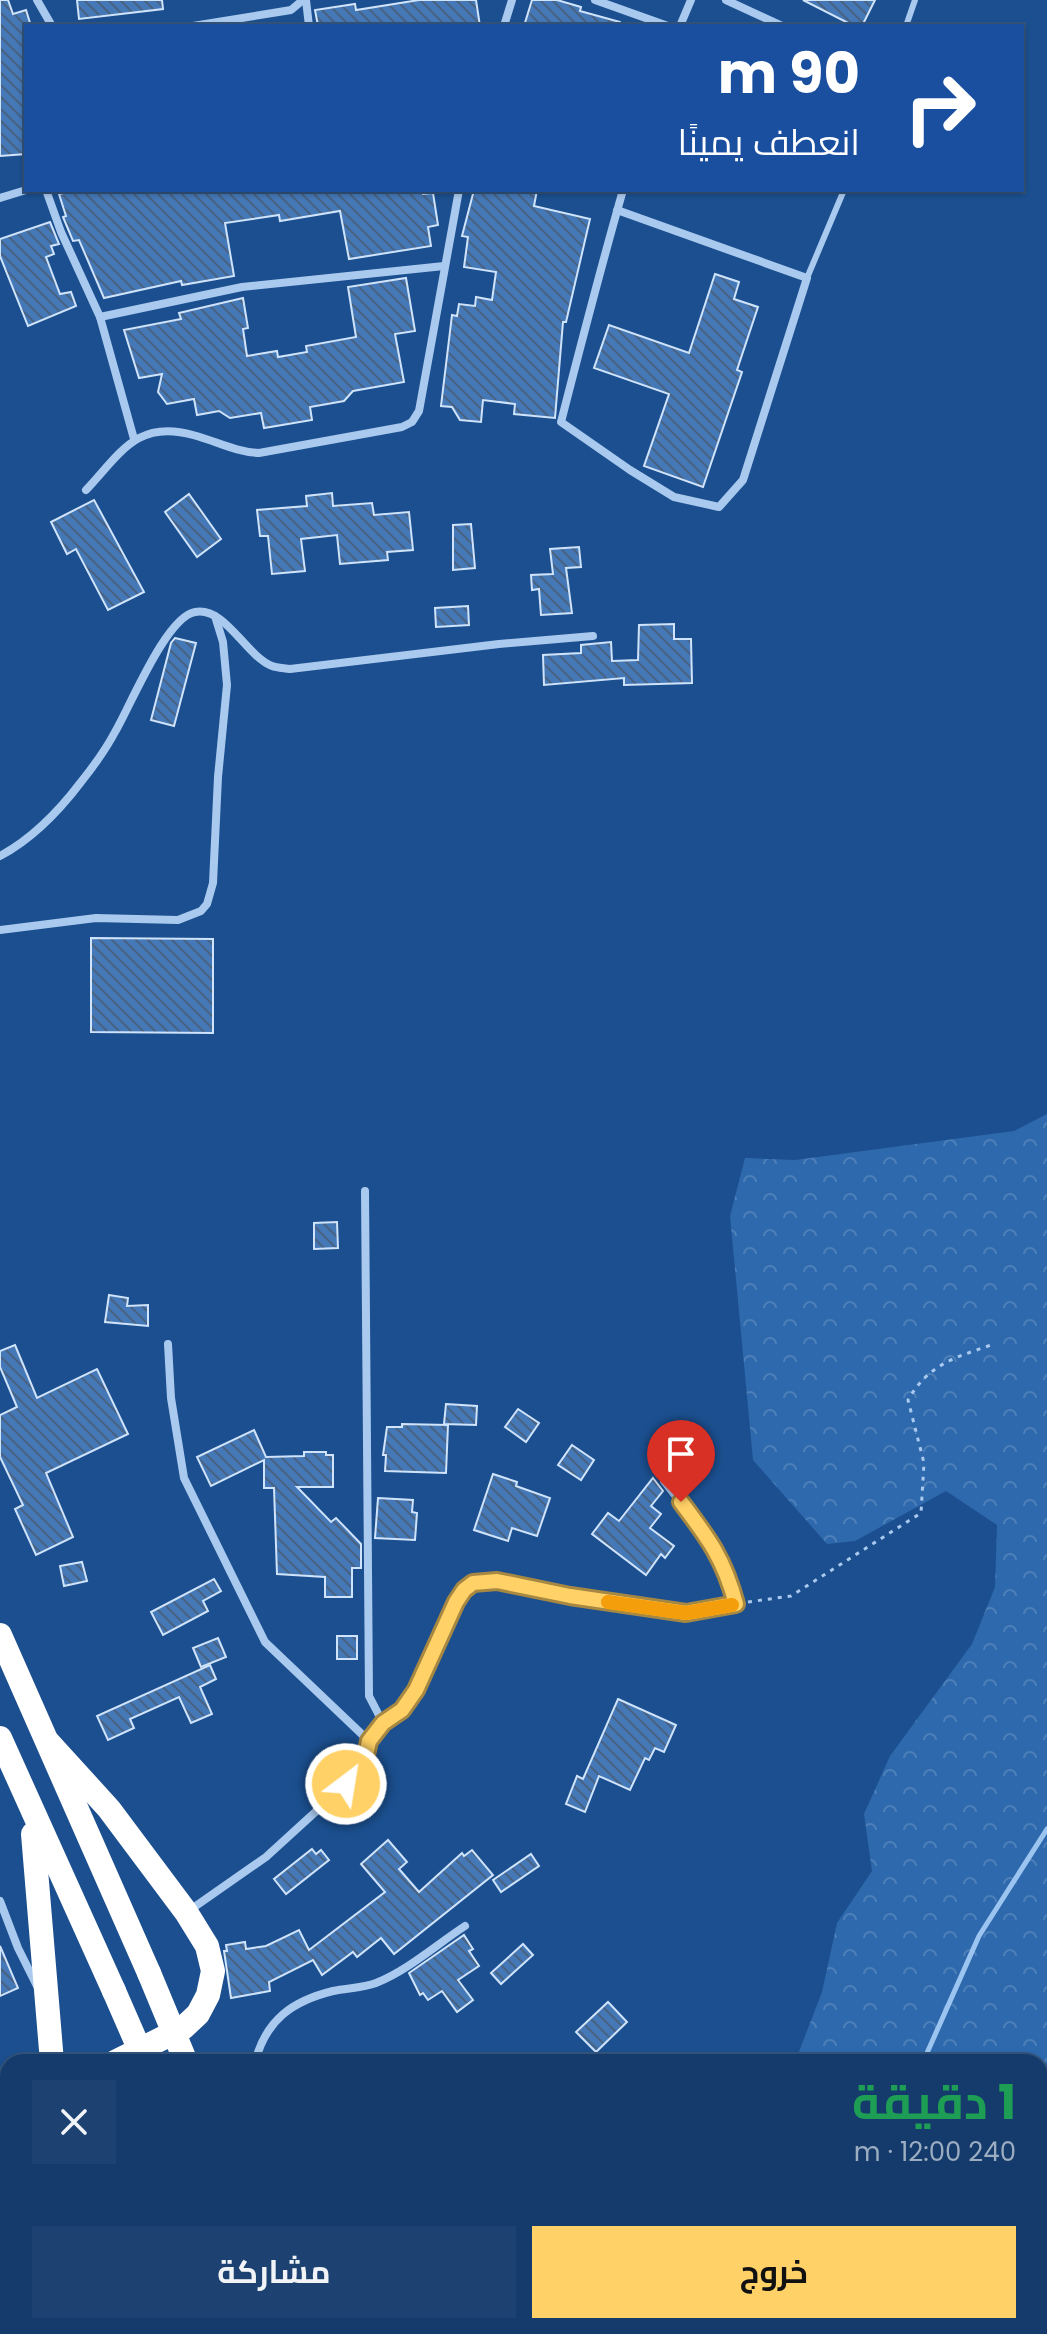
<!DOCTYPE html>
<html lang="ar">
<meta charset="utf-8">
<style>
body{margin:0;font-family:Poppins,Cairo,sans-serif;background:#1d4271;color:#f1f3f6;direction:rtl;height:100vh;display:flex;flex-direction:column;font-size:30px;white-space:nowrap}
*{box-sizing:border-box;margin:0}
p{font-size:26px;color:#9dadc1}
.icon{flex:none;width:44px;height:44px;fill:none;stroke:currentColor;stroke-width:2;stroke-linecap:round;stroke-linejoin:round}
.map{position:relative;flex:1;overflow:hidden;direction:ltr}
.sheet{position:absolute;left:0px;top:2054px;width:1048px;height:280px;display:flex;flex-direction:column;background:#143b6b;border-radius:24px 24px 0 0;box-shadow:0 2px 6px #0004,0 0 0 2px #33557e;direction:rtl}
.sheet>*{flex:none}
.banner{position:absolute;left:24px;top:24px;width:1000px;height:168px;border-radius:0px;box-shadow:0 2px 6px #0004,0 0 0 2px #33557e;direction:rtl;background:#1a4fa0;color:#fff;overflow:hidden}
.pin{position:absolute;display:grid;place-items:center;width:68px;height:68px;color:#fff;margin:-82px -34px;border-radius:50% 50% 50% 0;rotate:-45deg;box-shadow:0 0 8px #0007}
.pin .icon{rotate:45deg}
.me{position:absolute;width:88px;margin:-44px;rotate:31deg;stroke-linejoin:round;filter:drop-shadow(0 0 6px #0008)}
.turn{display:flex;align-items:center;gap:28px;height:168px;padding:0 32px;font-size:36px}
.turn .icon{width:104px;height:104px;stroke-width:2.5}
.turn b{display:block;font-size:56px;line-height:68px}
.round{display:grid;place-items:center;flex:none;width:84px;height:84px;border-radius:0px;background:#1d4271}
.summary{display:flex;align-items:center;justify-content:space-between;height:136px;padding:0 32px}
h1{font-size:48px;font-weight:700;line-height:60px;color:#1e9e55}
.cta{display:flex;gap:16px;margin-top:auto;padding:16px 32px}
.cta a{flex:1;height:92px;border-radius:0px;background:#ffd166;color:#111;font-size:32px;font-weight:700;line-height:92px;text-align:center}
.cta a+a{background:#1d4271;color:#f1f3f6}
.map>svg:first-child{display:block}
.forest{fill:url(#forest-crowns)}
.lines{fill:none;stroke-linecap:round;stroke-linejoin:round}
.stream{stroke:#9cc4f0;stroke-width:5}
.building{fill:url(#building-back-hatch);stroke:#cfe3fa;stroke-width:2}
.path{stroke:#a9c9ee;stroke-width:3;stroke-dasharray:4 6;stroke-linecap:butt}
.lane{stroke:#a9c9ee;stroke-width:6}
.street{stroke:#a9c9ee;stroke-width:8}
.secondary{stroke:#d6e6fa;stroke-width:16}
.highway{stroke:#fff;stroke-width:24}
.highway-bridge{stroke:#fff;stroke-width:24}
.route-casing{stroke:#a68842;stroke-width:20}
.route{stroke:#ffd166;stroke-width:14}
.slow{stroke:#f59e0b;stroke-width:14}
</style>
<div class="map">
<svg width="1047" height="2334" viewBox="0 0 1047 2334">
<defs>
<pattern id="forest-crowns" width="20" height="18" patternUnits="userSpaceOnUse" patternTransform="scale(2)"><rect width="20" height="18" fill="#2e69ad"/><path d="M2 6a3 3 0 1 1 6 0M12 15a3 3 0 1 1 6 0" fill="none" stroke="#4d80b9"/></pattern>
<pattern id="building-back-hatch" width="6" height="6" patternUnits="userSpaceOnUse" patternTransform="scale(2)"><rect width="6" height="6" fill="#4478b7"/><path d="M-1 5l2 2M0 0l6 6M5-1l2 2" fill="none" stroke="#486282"/></pattern>
</defs>
<rect width="100%" height="100%" fill="#1b4f8f"/>
<g class="forest">
<path d="M1047 1114V2113L1040 2129V2062H795L822 1992 837 1923 872 1871 864 1814 890 1756 972 1644 995 1587 997 1525 946 1491 855 1541 827 1544 753 1460 730 1216 745 1158 795 1160 1014 1131Z"/>
<path d="M597 2326H875L868 2334H594Z"/>
</g>
<g class="lines">
<g class="stream">
<path d="M923 2062 979 1936 1047 1829"/>
<path d="M763 2334 768 2326"/>
</g>
</g>
<g class="building">
<path d="M0 0H8L13 14 26 10 31 26H26V154L0 156Z"/>
<path d="M77 0H162L163 9 79 19Z"/>
<path d="M419 0H476L480 26H318L315 10 355 4 356 10Z"/>
<path d="M532 0H557L581 7 580 11 620 22V26H524Z"/>
<path d="M803 0H875L862 26H854Z"/>
<path d="M80 190H423V194L433 193 438 225 428 227 431 246 349 259 340 211 280 221 279 215 225 223 234 276 182 285 181 281 104 298 79 240 73 241 63 217 66 216 59 194Z"/>
<path d="M474 190H537L534 206 590 219 566 322H563L555 418 514 414 515 404 483 400 481 422 460 420 452 407 441 406 452 315 457 316 459 304 475 306 476 297 492 300 496 272 464 267 468 237 462 236Z"/>
<path d="M50 222 59 244 51 246 54 254 46 257 60 294 71 292 76 306 28 326 0 256V239Z"/>
<path d="M715 274 739 282 734 299 758 307 737 370 742 372 703 487 644 466 669 394 594 368 609 325 689 353Z"/>
<path d="M406 278 415 331 395 334 404 382 353 391 344 401 310 407 312 420 264 428 261 413 230 418 219 411 197 415 194 399 167 404 158 392 162 374 139 378 124 330 181 319 179 313 243 298 248 328 243 329 247 356 277 351 278 357 307 352 306 346 356 337 348 287Z"/>
<path d="M332 493 333 506 372 503 374 515 409 512 413 550 387 552 388 560 340 564 337 535 301 539 305 571 272 574 268 536H260L257 510 307 506 306 496Z"/>
<path d="M189 494 221 539 197 557 165 512Z"/>
<path d="M94 500 144 592 108 610 76 549 67 554 51 522Z"/>
<path d="M471 524 475 568 453 570V525Z"/>
<path d="M579 547 581 567 566 568 572 613 541 615 539 589 532 590 531 575 553 574 550 549Z"/>
<path d="M468 606 469 625 436 627 435 608Z"/>
<path d="M674 624V639H691L692 683 624 685V678L544 685 543 655 581 653V645L611 642 612 661 638 660 639 625Z"/>
<path d="M175 638 196 643 174 726 151 720 171 643Z"/>
<path d="M91 938 213 939V1033L91 1032Z"/>
<path d="M337 1222 338 1248 314 1249V1223Z"/>
<path d="M109 1295 128 1298 127 1306 148 1305V1326L105 1322Z"/>
<path d="M15 1345 37 1398 97 1369 128 1434 46 1473 73 1537 36 1555 15 1509 23 1505 0 1457V1415L17 1407 0 1367V1351Z"/>
<path d="M446 1404 477 1406 476 1425 444 1424Z"/>
<path d="M518 1409 539 1423 526 1442 505 1427Z"/>
<path d="M402 1424 448 1425 446 1473 385 1471 386 1455H383L387 1427H402Z"/>
<path d="M254 1430 266 1457 304 1456V1452H326V1455H333V1487H297L331 1522 336 1518 361 1544V1568H352V1597H325V1577L277 1574 274 1488H264V1460L211 1486 197 1457Z"/>
<path d="M572 1445 594 1460 581 1480 558 1465Z"/>
<path d="M493 1474 517 1482 516 1486 550 1498 537 1536 512 1528 508 1541 474 1530Z"/>
<path d="M653 1478 663 1491 651 1506 661 1514 650 1528 674 1546 665 1558 661 1554 646 1575 592 1534 608 1513 619 1521Z"/>
<path d="M378 1498 413 1500 412 1512 417 1513 415 1540 375 1538Z"/>
<path d="M82 1562 87 1581 64 1586 60 1566Z"/>
<path d="M214 1579 221 1591 203 1601 208 1611 163 1635 151 1612Z"/>
<rect x="337" y="1636" width="20" height="23"/>
<path d="M218 1638 226 1657 201 1667 193 1648Z"/>
<path d="M210 1665 216 1679 200 1687 212 1714 191 1723 179 1697 130 1719 134 1728 108 1740 97 1716Z"/>
<path d="M618 1699 676 1725 664 1752 655 1748 649 1760 645 1758 630 1790 599 1776 585 1812 566 1804 577 1776 583 1779Z"/>
<path d="M388 1840 407 1862 399 1869 419 1892 462 1853 464 1856 472 1850 493 1875 394 1954 381 1938 357 1957 353 1952 322 1975 313 1960 269 1982 270 1991 231 1998 224 1951H227L226 1945 245 1942 246 1949 266 1946 299 1930 309 1950 385 1892 361 1864Z"/>
<path d="M312 1849 316 1854 321 1850 329 1860 286 1894 274 1879Z"/>
<path d="M531 1854 539 1866 501 1892 493 1880Z"/>
<path d="M464 1935 473 1949 469 1951 479 1966 458 1980 473 2000 457 2012 442 1991 428 2000 423 1993 420 1995 409 1973Z"/>
<path d="M523 1944 533 1955 501 1984 491 1973Z"/>
<path d="M0 1946 18 1988 0 1996Z"/>
<path d="M608 2002 627 2022 596 2052 576 2032Z"/>
</g>
<g class="lines">
<path class="path" d="M748 1602 791 1596 921 1513 924 1463 908 1400C929 1364 954 1358 991 1345"/>
<g class="lane">
<path d="M906 26 915 0"/>
<path d="M807 278 844 190"/>
</g>
<g class="street">
<path d="M37 0 52 26"/>
<path d="M306 0 309 26"/>
<path d="M595 0 668 26"/>
<path d="M726 0 782 26"/>
<path d="M193 26 291 10 303 0"/>
<path d="M504 26 512 0"/>
<path d="M680 26 691 0"/>
<path d="M46 190 61 232 100 317 134 439"/>
<path d="M0 198 26 190"/>
<path d="M617 210 807 278 743 480 719 507 674 497 630 470 561 422C581 344 601 267 623 190"/>
<path d="M100 317 242 287 444 266"/>
<path d="M86 490C120 454 137 419 193 435 216 441 235 452 259 453L402 427 412 422 419 411 459 190"/>
<path d="M0 856C32 839 59 811 81 782 93 767 106 749 115 732 130 707 166 617 195 612 225 606 246 656 272 666 277 668 285 668 290 669L499 644 593 636"/>
<path d="M0 930 96 918 178 920 201 911 207 904 213 883 218 777 227 685 223 642 215 616"/>
<path d="M365 1191 369 1696 383 1723"/>
<path d="M168 1344 171 1398 184 1478 265 1642 369 1741"/>
<path d="M0 1901 18 1948 38 1988"/>
<path d="M190 1910 266 1857 346 1784 366 1755 369 1741 383 1723 402 1710 416 1690 456 1602 464 1590 473 1583 497 1581 570 1596 686 1613 736 1604 728 1574 714 1545 664 1481"/>
<path d="M255 2062C266 2020 292 2001 333 1991 347 1988 363 1988 376 1983 408 1970 436 1945 465 1926"/>
<path d="M106 2326 110 2334"/>
<path d="M217 2326 220 2334"/>
<path d="M375 2326 379 2334"/>
</g>
<g class="secondary">
<path d="M0 2093 8 2090"/>
<path d="M0 2119 8 2117"/>
</g>
<g class="highway">
<path d="M0 1635 149 1973"/>
<path d="M0 1738 114 1991"/>
<path d="M49 1743 109 1809 186 1912 207 1946 213 1971 208 1995 198 2014 183 2028 115 2062"/>
<path d="M33 1834 52 2062"/>
<path d="M261 2326 264 2334"/>
<path d="M303 2326 306 2334"/>
</g>
<g class="highway-bridge">
<path d="M149 1973 186 2062"/>
<path d="M114 1991 145 2062"/>
</g>
</g>
<g class="lines">
<defs>
<path id="route" d="M346 1784 366 1755 369 1741 383 1723 402 1710 416 1690 456 1602 464 1590 473 1583 497 1581 570 1596 686 1613 736 1604C724 1559 709 1539 681 1502"/>
</defs>
<use href="#route" class="route-casing"/>
<use href="#route" class="route"/>
<path class="slow" d="M608 1602 686 1613 732 1605"/>
</g>
</svg>
<div class="pin" style="left:681px;top:1502px;background:#d93025"><svg class="icon" aria-label="arrive" viewBox="0 0 24 24"><path d="M6 21V4h12l-3 4 3 4H6"/></svg></div>
<svg class="me" style="left:346px;top:1784px" viewBox="-20 -20 40 40"><circle r="17" fill="#ffd166" stroke="#fff" stroke-width="3"/><path d="M0-11L8 9 0 5-8 9z" fill="#fff"/></svg>
<div class="banner">
<div class="turn"><svg class="icon" aria-label="right" viewBox="0 0 24 24"><path d="M7 20v-9h11M14 6l5 5-5 5"/></svg><div><b>90 m</b>انعطف يمينًا</div></div>
</div>
<section class="sheet">
<div class="summary"><div><h1>1 دقيقة</h1><p>240 m · 12:00</p></div><a class="round"><svg class="icon" aria-label="close" viewBox="0 0 24 24"><path d="M6 6l12 12M18 6L6 18"/></svg></a></div>
<div class="cta"><a>خروج</a><a>مشاركة</a></div>
</section>
</div>
